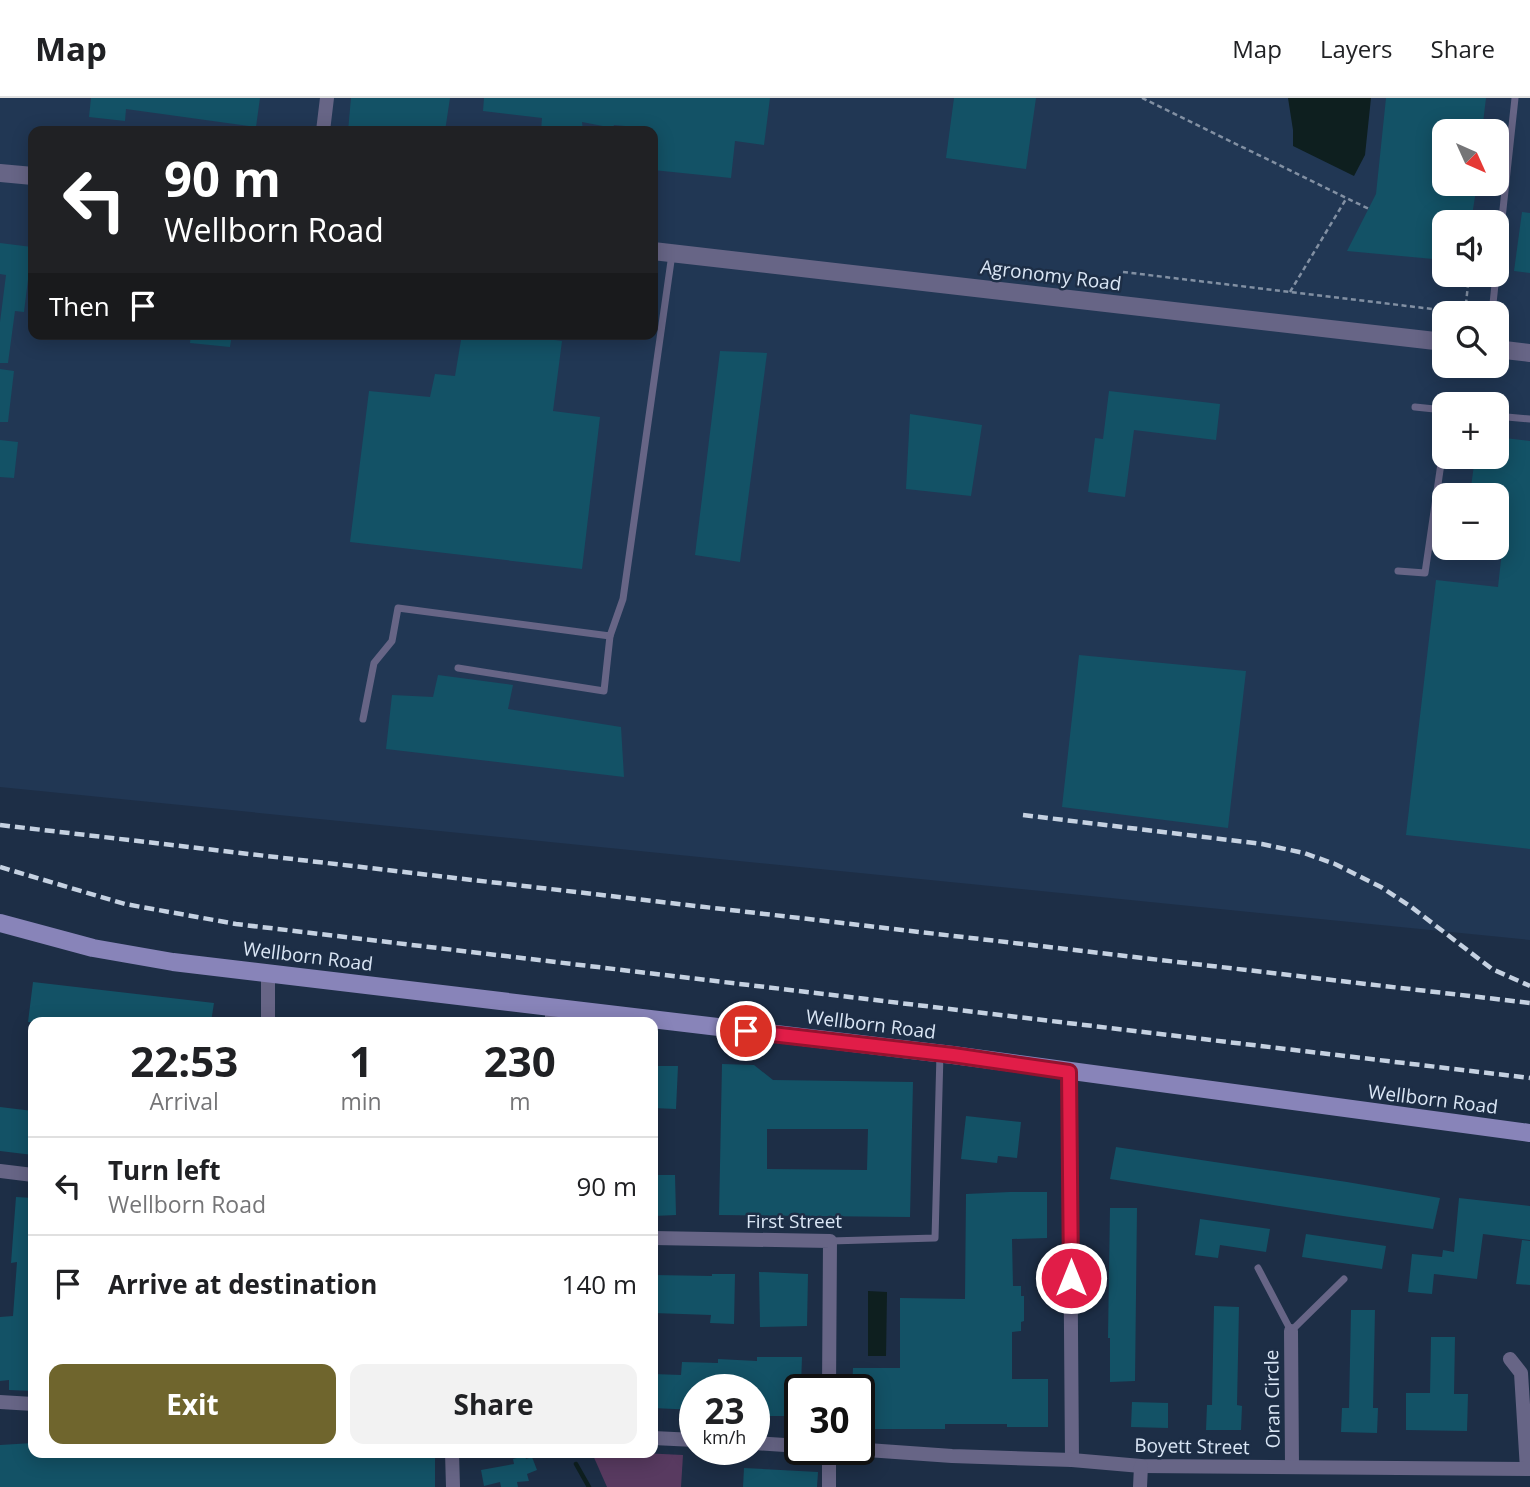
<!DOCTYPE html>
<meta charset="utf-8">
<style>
body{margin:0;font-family:"Open Sans",sans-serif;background:#f2f2f2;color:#202124;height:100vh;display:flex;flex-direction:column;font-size:26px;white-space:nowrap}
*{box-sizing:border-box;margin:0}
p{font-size:23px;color:#757577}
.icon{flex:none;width:38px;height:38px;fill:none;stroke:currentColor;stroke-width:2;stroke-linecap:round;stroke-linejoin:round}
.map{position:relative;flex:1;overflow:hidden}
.details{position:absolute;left:28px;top:919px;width:630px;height:441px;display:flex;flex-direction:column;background:#fff;border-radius:14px;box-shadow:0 4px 18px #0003}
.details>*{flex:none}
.banner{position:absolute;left:28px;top:28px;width:630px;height:214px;border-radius:14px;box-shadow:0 4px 18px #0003;background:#202124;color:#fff;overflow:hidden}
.needle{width:46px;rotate:135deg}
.buttons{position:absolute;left:1432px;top:21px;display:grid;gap:14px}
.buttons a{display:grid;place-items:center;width:77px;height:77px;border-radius:14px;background:#fff;box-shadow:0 4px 18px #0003;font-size:35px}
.speed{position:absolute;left:679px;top:1276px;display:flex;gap:14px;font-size:35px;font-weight:700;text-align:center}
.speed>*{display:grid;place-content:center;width:91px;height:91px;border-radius:50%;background:#fff;box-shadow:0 4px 18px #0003;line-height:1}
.speed small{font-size:18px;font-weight:400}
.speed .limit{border:4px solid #111;border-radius:10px;background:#fff;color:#111}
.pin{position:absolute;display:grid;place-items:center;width:60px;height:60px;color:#fff;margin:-30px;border:4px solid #fff;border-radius:50%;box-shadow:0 2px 7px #0007}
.me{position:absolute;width:77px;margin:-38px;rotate:0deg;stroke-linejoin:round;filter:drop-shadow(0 0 5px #0008)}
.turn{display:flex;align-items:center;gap:24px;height:147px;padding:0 21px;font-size:32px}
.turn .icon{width:91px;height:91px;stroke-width:2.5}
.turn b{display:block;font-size:49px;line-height:60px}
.then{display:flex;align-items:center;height:66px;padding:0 21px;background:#0003;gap:14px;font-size:26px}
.eta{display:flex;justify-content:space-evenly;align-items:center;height:119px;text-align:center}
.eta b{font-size:42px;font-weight:700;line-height:49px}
.primary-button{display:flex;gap:14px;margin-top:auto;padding:14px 21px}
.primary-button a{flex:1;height:80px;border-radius:14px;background:#6f652d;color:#fff;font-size:28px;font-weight:700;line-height:80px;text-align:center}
.primary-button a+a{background:#f2f2f2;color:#202124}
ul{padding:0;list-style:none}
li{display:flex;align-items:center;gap:21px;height:98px;padding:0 21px;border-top:2px solid #e0e0e0}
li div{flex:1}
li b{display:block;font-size:26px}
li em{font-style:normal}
header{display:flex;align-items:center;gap:42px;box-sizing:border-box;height:98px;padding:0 35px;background:#fff;border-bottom:2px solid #e0e0e0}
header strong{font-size:33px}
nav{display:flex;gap:38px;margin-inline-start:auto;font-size:24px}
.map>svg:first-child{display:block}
.built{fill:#213754;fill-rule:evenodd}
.green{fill:#583a60}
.water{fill:#0e1f1f}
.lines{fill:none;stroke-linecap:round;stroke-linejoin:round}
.stream{stroke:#0e1f1f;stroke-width:4.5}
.building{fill:#135266;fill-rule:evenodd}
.path{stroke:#8290a3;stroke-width:2.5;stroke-dasharray:5 3.5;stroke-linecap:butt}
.service{stroke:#676586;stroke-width:7}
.minor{stroke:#676586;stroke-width:14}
.tertiary{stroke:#676586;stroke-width:18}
.secondary{stroke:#8884b9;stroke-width:18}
.rail{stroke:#c5d1e1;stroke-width:4.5;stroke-dasharray:10 5;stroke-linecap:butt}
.route-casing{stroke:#92132f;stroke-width:18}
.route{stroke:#e11d48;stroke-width:12}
.labels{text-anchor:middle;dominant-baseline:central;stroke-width:5;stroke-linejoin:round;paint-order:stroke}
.street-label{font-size:19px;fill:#dae6f5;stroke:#1d2e46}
</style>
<header>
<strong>Map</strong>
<nav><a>Map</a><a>Layers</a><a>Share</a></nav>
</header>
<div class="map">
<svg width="1530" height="1389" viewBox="0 0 1530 1389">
<rect width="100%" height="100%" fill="#1d2e46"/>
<path class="built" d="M0 0H1530V842L0 689ZM33 33H653V236H33ZM1444 33H1496V86H1444ZM1444 124H1496V177H1444ZM1444 215H1496V268H1444ZM1444 306H1496V359H1444ZM1444 397H1496V450H1444Z"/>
<path class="green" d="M642 1355 683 1357 681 1389H607L592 1355Z"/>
<g class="water">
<path d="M1371 0 1365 57 1354 78 1293 48V32L1288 0Z"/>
<path d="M868 1193 887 1194 886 1258H868Z"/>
</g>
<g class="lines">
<path class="stream" d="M576 1366 589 1389"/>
</g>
<g class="building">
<path d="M91 0H260L256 29 126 11 125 23 89 19Z"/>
<path d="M351 0H450L445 33H348Z"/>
<path d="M484 0H770L764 47 735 43 731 80 653 72V31L647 30 614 27 613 30 582 24 583 33H541L542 20 483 13Z"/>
<path d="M954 0H1036L1026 71 946 60Z"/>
<path d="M1386 0H1486L1482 33H1444V86H1477L1471 124H1444V162L1347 153 1376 96Z"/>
<path d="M1522 114 1530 115V175L1514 173Z"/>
<path d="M0 145 32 149 24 214 15 213 8 265H0V224L6 177 0 176Z"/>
<path d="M191 236H232L230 249 190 245Z"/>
<path d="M462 236H511L562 243 553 313 600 319 582 471 350 444 369 293 430 299 435 276 455 278Z"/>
<path d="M720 253 767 255 740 464 695 457Z"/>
<path d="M0 271 14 273 8 324H0Z"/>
<path d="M1109 293 1220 306 1216 342 1134 332 1125 399 1088 394 1095 340 1103 341Z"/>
<path d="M910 316 982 327 971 398 906 391Z"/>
<path d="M1496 339 1530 343V751L1406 737 1436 482 1498 489 1507 408 1496 407V397H1470L1475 359H1496Z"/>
<path d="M0 342 18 344 14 380 0 379Z"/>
<path d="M1079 557 1246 573 1228 730 1062 709Z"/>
<path d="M438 577 513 587 508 611 621 629 624 679 386 651 392 597 433 599Z"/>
<path d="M33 884 214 905 211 924H28Z"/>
<path d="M722 966 754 967 773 982 913 984 910 1119 719 1117ZM767 1031H868L867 1072 767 1071Z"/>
<path d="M653 968H678L676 1011 653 1010Z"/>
<path d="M0 1009 33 1013V1057L0 1053Z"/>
<path d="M966 1018 1021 1024 1017 1060 998 1058 997 1065 961 1061Z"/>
<path d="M1116 1049 1347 1084 1440 1100 1433 1131 1343 1118 1110 1081Z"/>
<path d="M653 1077H675L676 1117 653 1118Z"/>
<path d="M1010 1094H1047V1140L1012 1141 1013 1188H1021V1198H1024V1223L1021 1224V1233L1012 1234V1281H1048V1329H1007V1326H945V1331H868L867 1327H860L859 1292H852L853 1270H900V1200L965 1201 966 1096Z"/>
<path d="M16 1099 33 1100V1293L9 1292V1282L0 1283V1219L13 1218 17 1164 11 1165Z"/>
<path d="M1459 1100 1530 1108V1142L1483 1136 1477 1181 1434 1176 1432 1196 1408 1194 1412 1156 1442 1159 1443 1152 1454 1154Z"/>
<path d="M1110 1110H1137L1135 1283 1110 1284V1240H1108Z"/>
<path d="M1200 1121 1270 1131 1266 1154 1220 1147 1218 1160 1195 1157Z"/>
<path d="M1306 1136 1386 1148 1382 1171 1302 1159Z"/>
<path d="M1522 1142 1530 1143V1187L1516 1186Z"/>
<path d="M759 1174 808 1176 807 1228 760 1229Z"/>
<path d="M712 1176H735L734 1226 710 1225 711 1217 653 1215V1177L712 1178Z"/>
<path d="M1214 1208 1239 1209 1237 1307 1242 1308 1241 1332H1206L1207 1307H1212Z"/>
<path d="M1351 1212H1375L1373 1310H1378L1377 1335 1341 1334 1342 1310H1349Z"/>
<path d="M1431 1239H1455L1454 1296H1468L1467 1333 1406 1332V1295H1430Z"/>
<path d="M757 1259H802L800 1318H755L756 1292H695V1312L653 1310V1276L681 1277 682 1264 718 1265V1261L757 1263Z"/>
<path d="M1132 1304 1168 1305V1330L1131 1329Z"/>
<path d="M33 1345V1354H428V1358H435V1389H0V1347Z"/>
<path d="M525 1358 526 1361 532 1359 537 1372 527 1376 529 1383 517 1384 518 1389H501L500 1384 484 1388 481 1372 514 1366 513 1361Z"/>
<path d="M744 1370 818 1374 817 1389H743Z"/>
</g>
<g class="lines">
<g class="path">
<path d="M1142 0 1369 111"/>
<path d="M1123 174 1466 215"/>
<path d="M1290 194 1346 101"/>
<path d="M1465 215 1469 177"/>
</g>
<g class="service">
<path d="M1496 176 1515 0"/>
<path d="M1492 215 1496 177"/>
<path d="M1415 309 1444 312"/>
<path d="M1496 318 1530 321"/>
<path d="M1398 473 1425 475 1444 345"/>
<path d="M458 570 604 593 610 538"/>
<path d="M363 621 374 565 392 543 398 510 610 538 623 501 672 156"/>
<path d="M830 1143 935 1140 940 956"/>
<path d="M1258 1170 1291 1233 1344 1181"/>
</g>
<g class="minor">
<path d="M323 33 327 0"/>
<path d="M268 874V924"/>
<path d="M552 924V909"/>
<path d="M1069 974 1072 1362"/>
<path d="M0 1073 33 1077"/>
<path d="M653 1140 830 1143 829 1292"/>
<path d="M1291 1233 1292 1368"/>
<path d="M1510 1261 1521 1275 1527 1371"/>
<path d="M0 1304 33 1306"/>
<path d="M653 1340 695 1342"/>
<path d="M754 1345 800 1348"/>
<path d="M829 1351V1389"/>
<path d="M853 1351 952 1358 1072 1362 1141 1368 1530 1371"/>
<path d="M452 1354 453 1389"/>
<path d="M1140 1389 1141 1368"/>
</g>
<g class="tertiary">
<path d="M0 75 33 78"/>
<path d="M653 153 1444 244"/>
<path d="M1496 251 1530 255"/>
</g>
<path class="secondary" d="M0 825 93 850 173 864 953 957 1530 1035"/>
<g class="rail">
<path d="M1023 717 1262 746 1304 755 1335 766 1381 789 1410 808 1492 871 1530 888"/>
<path d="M0 727 1530 905"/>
<path d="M0 769 125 806 236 826 1530 980"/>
</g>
</g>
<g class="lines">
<defs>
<path id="route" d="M746 933 953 957 1069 974 1071 1180"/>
</defs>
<use href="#route" class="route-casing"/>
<use href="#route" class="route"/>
</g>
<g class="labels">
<g class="street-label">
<text transform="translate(1051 177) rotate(7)">Agronomy Road</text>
<text transform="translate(308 858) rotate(7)">Wellborn Road</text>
<text transform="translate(871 926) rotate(7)">Wellborn Road</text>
<text transform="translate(1433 1001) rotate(7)">Wellborn Road</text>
<text x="794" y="1123">First Street</text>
<text transform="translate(1272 1301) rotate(-91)">Oran Circle</text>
<text transform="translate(1192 1348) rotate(1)">Boyett Street</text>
</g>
</g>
</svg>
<div class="buttons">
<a><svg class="needle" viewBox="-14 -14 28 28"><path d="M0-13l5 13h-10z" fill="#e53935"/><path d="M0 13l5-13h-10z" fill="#757577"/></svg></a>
<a><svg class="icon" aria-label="sound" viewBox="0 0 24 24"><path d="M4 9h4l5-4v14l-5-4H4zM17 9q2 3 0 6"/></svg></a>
<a><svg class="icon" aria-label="search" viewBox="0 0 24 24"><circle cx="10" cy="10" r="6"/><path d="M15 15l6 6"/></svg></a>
<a>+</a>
<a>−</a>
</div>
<div class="speed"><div>23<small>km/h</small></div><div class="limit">30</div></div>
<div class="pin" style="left:746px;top:933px;background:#d93025"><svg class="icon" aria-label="arrive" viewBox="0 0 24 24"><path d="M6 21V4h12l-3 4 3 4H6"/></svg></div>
<svg class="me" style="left:1071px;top:1180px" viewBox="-20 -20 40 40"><circle r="17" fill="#e11d48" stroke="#fff" stroke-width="3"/><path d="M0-11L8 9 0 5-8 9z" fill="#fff"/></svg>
<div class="banner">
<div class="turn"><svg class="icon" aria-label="left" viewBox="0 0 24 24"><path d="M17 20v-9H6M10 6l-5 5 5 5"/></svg><div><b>90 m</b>Wellborn Road</div></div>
<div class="then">Then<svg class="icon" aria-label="arrive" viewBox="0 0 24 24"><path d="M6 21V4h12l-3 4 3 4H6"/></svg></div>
</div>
<section class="details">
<div class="eta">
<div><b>22:53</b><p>Arrival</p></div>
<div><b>1</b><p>min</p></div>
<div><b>230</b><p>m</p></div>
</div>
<ul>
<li><svg class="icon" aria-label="left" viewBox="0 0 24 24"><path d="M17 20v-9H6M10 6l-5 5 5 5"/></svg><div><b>Turn left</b><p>Wellborn Road</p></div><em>90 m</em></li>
<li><svg class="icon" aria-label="arrive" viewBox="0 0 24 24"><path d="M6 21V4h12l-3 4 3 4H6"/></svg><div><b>Arrive at destination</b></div><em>140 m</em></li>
</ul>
<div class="primary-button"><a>Exit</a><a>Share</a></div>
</section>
</div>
